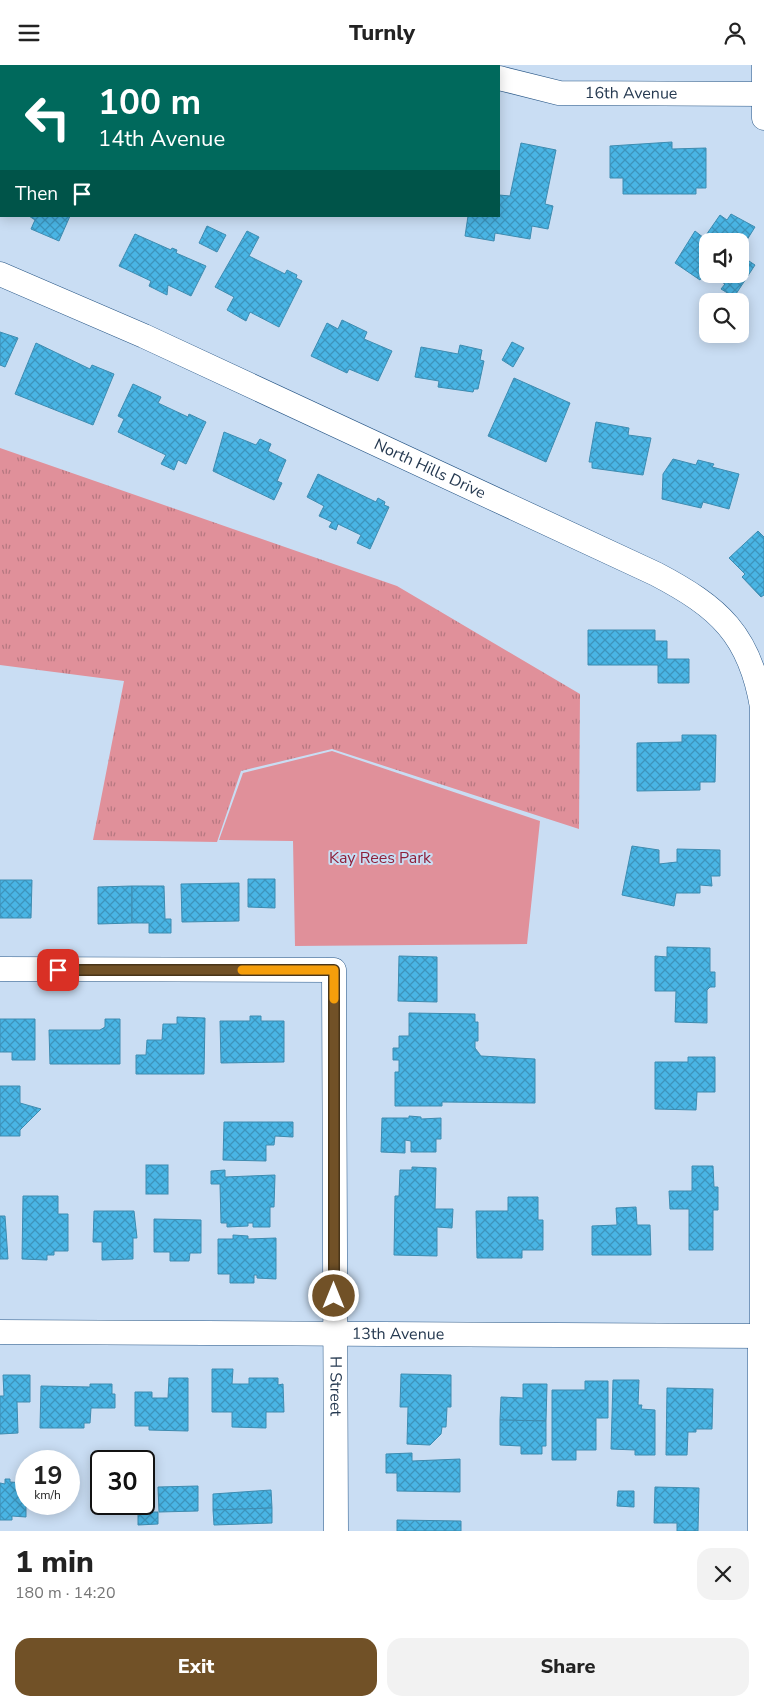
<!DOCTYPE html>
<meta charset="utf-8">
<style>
body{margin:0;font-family:"Nunito Sans",sans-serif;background:#f2f2f2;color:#222;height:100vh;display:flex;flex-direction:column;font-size:19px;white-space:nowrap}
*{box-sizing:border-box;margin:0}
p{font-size:16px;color:#767676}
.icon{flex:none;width:28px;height:28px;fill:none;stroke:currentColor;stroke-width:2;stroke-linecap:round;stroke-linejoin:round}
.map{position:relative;height:1466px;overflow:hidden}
.side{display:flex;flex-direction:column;background:#fff;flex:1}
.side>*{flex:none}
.banner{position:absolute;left:0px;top:0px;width:500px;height:152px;box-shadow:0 2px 12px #0003;background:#00695c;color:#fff;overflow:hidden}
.fabs{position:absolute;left:699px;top:168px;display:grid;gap:10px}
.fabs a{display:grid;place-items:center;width:50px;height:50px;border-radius:10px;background:#fff;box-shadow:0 2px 12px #0003;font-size:25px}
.speed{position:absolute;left:15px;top:1385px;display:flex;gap:10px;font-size:25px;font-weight:700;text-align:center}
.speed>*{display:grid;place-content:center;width:65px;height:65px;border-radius:50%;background:#fff;box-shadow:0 2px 12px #0003;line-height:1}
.speed small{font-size:12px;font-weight:400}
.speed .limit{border:2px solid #111;border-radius:8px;background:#fff;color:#111}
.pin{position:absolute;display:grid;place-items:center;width:42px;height:42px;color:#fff;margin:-21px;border-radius:10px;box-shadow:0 2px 8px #0006}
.me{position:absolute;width:55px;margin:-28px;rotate:0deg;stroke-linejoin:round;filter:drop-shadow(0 0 4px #0008)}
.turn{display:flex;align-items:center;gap:18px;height:105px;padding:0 15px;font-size:22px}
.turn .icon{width:65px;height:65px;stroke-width:2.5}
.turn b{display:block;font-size:35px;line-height:42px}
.then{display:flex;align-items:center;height:48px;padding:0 15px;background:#0003;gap:10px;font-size:19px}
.round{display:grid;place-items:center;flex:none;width:52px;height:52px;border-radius:15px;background:#f2f2f2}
.headline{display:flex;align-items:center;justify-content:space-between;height:85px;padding:0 15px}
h1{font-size:30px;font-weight:800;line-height:38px}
.button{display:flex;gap:10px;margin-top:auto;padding:10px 15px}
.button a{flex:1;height:58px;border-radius:15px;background:#715127;color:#fff;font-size:20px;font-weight:800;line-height:58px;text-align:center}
.button a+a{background:#f2f2f2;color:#222}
header{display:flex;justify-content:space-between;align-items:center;height:65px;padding:0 15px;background:#fff;font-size:22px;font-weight:800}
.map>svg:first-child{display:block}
.grass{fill:url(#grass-tufts)}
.green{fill:#e0909a}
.building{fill:url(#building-cross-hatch);stroke:#3e8cb1}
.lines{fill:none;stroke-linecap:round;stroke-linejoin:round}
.street-casing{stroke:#265585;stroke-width:25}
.secondary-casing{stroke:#265585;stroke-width:29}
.street{stroke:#fff;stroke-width:24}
.secondary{stroke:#fff;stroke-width:28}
.route-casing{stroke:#493519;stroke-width:12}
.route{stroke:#715127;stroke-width:9}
.slow{stroke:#f59e0b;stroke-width:9}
.labels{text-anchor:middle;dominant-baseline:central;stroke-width:4;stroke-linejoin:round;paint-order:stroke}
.street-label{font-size:16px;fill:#253950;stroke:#c9ddf3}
.park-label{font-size:16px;fill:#8d203b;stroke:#c9ddf3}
</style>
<header><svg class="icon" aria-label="menu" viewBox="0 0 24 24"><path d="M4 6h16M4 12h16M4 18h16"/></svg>Turnly<svg class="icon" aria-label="person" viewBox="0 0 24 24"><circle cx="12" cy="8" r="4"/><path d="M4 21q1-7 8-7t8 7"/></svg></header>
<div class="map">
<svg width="764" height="1466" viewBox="0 0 764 1466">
<defs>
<pattern id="grass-tufts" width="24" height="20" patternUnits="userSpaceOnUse" patternTransform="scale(1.25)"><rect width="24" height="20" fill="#e0909a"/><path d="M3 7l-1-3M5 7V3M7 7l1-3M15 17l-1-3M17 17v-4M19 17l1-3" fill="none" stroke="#b57780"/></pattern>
<pattern id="building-cross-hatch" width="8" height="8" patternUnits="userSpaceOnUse" patternTransform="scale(1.25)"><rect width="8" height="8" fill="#49b5e5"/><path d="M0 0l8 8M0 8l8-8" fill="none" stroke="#3d94bc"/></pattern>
</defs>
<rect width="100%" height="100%" fill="#c9ddf3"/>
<path class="grass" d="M0 383 397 521 580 629 579 764 332 684 241 706 217 777 93 775 124 616 0 600Z"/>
<path class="green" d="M332 686 540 756 527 879 295 881 293 776 219 775 243 708Z"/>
<g class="building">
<path d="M72 0H169L72 1Z"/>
<path d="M672 77V84L706 83V123H696V129H623V113H610V81Z"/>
<path d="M521 78 556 85 545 139 553 141 548 164 532 161 530 174 495 168 494 176 465 171 468 151H499V130L510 131Z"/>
<path d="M731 149 755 162 740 186V176H708V208L705 207 700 215 675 198 695 166 704 173 720 150 727 155Z"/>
<path d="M29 151H70L59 176 31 164 35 155Z"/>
<path d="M207 161 226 170 217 187 199 178Z"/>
<path d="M247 166 259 172 249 191 285 209 287 205 297 210 296 213 302 216 279 262 250 247 246 256 227 245 234 232 215 222Z"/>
<path d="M135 169 171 185 172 183 177 185 176 188 206 201 191 231 168 220 167 230 149 221 151 216 119 201Z"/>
<path d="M740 190 755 200 734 232 721 224 725 219 708 209H740Z"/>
<path d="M342 255 367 267 364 274 392 286 378 316 349 304 347 308 311 291 327 258 338 264Z"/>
<path d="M0 267 18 273 5 302 0 300Z"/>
<path d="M512 277 524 283 513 302 502 295Z"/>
<path d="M36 278 90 304 92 300 114 309 93 360 15 329Z"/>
<path d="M460 280 482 285 480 295 484 296 478 324H474L473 327 438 322 439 316 415 312 421 282 458 289Z"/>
<path d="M514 313 570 338 546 397 488 371Z"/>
<path d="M133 319 161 332 158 338 188 352 189 349 206 357 186 399 178 395 174 405 161 399 166 390 118 367 124 354 118 351Z"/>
<path d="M596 357 629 363 628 370 651 373 643 410 592 403V397H589Z"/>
<path d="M224 367 256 380 260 374 271 379 268 386 286 395 277 416 282 418 274 435 213 406Z"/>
<path d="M673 394 696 400 698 395 714 399 712 402 739 409 729 444 703 437 701 443 662 434 663 409Z"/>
<path d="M318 409 376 437 378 433 385 437 384 440 389 442 370 484 357 478 361 470 338 459 336 465 329 462 332 457 319 451 324 441 307 432Z"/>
<path d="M758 466 764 472V530L761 532 742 512 745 509 729 493Z"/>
<path d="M588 565H655V576H667V594H689V618H658V600H588Z"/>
<path d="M682 670H716L715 717H700V725L637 726V678L682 677Z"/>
<path d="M632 781 659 785V799L677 797V784L720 785V811H711L712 821 700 820V828H676L674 841 622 830Z"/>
<path d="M248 814H275V843L248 842Z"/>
<path d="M0 815H32L31 853H0Z"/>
<path d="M239 818V856L182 857 181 819Z"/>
<path d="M132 821V858L98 859V822Z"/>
<path d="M132 821H164L165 854H171V868H149V858H132Z"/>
<path d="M667 882 710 883V907H715V922H710L707 925V958L675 957 676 926H655V891L667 892Z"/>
<path d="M399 891 437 892V937L398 936Z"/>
<path d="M409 948 475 949V957H478V976H475V983L481 991 535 994V1038L442 1037V1041H395V1007H399V995H393V983H399V971H409Z"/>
<path d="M250 951H261V956H284V997L221 998 220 956H250Z"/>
<path d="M177 952 205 953 204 1009H136V990H146L147 975H162L163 959H177Z"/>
<path d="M0 954H35V995H12V987H0Z"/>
<path d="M105 954H120V999H50L49 965H100L105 962Z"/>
<path d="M688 992H715V1027H697L696 1045 655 1044V997H688Z"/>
<path d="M0 1021H20V1038L41 1044 20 1065V1071H0Z"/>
<path d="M409 1051 421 1052V1054L441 1053V1074H436V1087H411V1076L405 1075V1088L381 1087 382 1053H409Z"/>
<path d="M224 1057H293V1072L275 1071 274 1080H266V1096L223 1095Z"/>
<rect x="146" y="1100" width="22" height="29"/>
<path d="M692 1101H713L714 1122H718V1145H713V1185H689V1144H670L669 1126H692Z"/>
<path d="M412 1102 436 1103 435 1144H453L452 1163 437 1162V1191L394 1190 395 1131H399L400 1105H412Z"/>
<path d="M225 1105V1112L275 1110 274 1142H270V1162H253V1158H248V1161L227 1162V1158H221L220 1119H211V1106Z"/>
<path d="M23 1131H58V1149H68V1186H54V1190H47V1195L22 1194Z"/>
<path d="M508 1132H538V1155H543V1185H522V1193H477L476 1146H508Z"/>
<path d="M636 1142 637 1160H650L651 1190H592V1161L617 1160 616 1143Z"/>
<path d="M94 1146H134L137 1173H133V1194L102 1195V1177H93Z"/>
<path d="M0 1151H5L8 1194H0Z"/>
<path d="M154 1154 201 1155V1188H190L189 1196H170V1187H154Z"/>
<path d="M233 1170 248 1171V1174L276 1173V1214L257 1213V1210H254V1218H230V1209H218V1174H233Z"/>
<path d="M212 1304H233L232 1319H249V1313H278V1320L283 1319 284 1347H266V1363L232 1362V1347H212Z"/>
<path d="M401 1309 451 1310V1342H447L446 1362H442L441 1369 430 1380 407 1379 408 1342H400Z"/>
<path d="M3 1310H30V1337H17L18 1368 0 1369V1331H4Z"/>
<path d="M169 1313H188V1366L149 1365V1361H135V1327H152V1333H168Z"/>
<path d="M613 1315H639L638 1340H642L641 1344 655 1345V1390H635V1385L611 1384Z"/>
<path d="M585 1316H608V1353H596V1385H576V1395H552V1325H585Z"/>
<path d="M90 1319H112V1329H115V1343H91L90 1358H84V1363H40L41 1321 90 1322Z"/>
<path d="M523 1319H547L546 1356 500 1355 501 1332 523 1333Z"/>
<path d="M667 1323 713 1324 712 1364H696V1367H688L687 1390H666Z"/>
<path d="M500 1355 546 1356V1381H542V1389H521V1381L500 1380Z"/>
<path d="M412 1388V1396L460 1394V1427L397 1426V1408H386V1389Z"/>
<path d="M5 1414H10V1417L26 1418V1452L12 1451V1455H0V1418L5 1419Z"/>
<path d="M198 1421V1446L159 1447 158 1422Z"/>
<path d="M655 1422 699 1423 698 1466H677V1458H654Z"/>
<path d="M271 1425 272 1443 213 1445V1429Z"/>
<path d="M618 1426H634V1442L617 1441Z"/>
<path d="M272 1443V1458L214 1460 213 1445Z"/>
<path d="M138 1447H158V1459L138 1460Z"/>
<path d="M397 1455 461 1456V1466H397Z"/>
</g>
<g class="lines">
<defs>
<g id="street">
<path d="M474 0 476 1"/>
<path d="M764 0V53"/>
<path id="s1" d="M499 13 559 28 764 29"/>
<path id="s2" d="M0 209 144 271 656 509C719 542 750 570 762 642V1271"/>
<path id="s3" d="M0 904 334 905 336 1466"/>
<path id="s4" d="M0 1267 764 1271"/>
</g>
<path id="secondary" d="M762 1271V1466"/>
</defs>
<use href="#street" class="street-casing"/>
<use href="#secondary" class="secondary-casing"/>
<use href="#street" class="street"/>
<use href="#secondary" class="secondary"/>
</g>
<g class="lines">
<defs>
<path id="route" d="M58 905H334V1231"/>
</defs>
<use href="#route" class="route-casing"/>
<use href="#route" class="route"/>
<path class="slow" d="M242 905H334V934"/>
</g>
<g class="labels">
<g class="street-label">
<text stroke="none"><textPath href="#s1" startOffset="134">16th Avenue</textPath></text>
<text stroke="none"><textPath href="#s2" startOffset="472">North Hills Drive</textPath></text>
<text stroke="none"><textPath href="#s4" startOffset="398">13th Avenue</textPath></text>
<text stroke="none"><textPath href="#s3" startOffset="750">H Street</textPath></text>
</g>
<g class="park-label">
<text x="380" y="793">Kay Rees Park</text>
</g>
</g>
</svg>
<div class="fabs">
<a><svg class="icon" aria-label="sound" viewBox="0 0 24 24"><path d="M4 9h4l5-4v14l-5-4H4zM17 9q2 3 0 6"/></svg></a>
<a><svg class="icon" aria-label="search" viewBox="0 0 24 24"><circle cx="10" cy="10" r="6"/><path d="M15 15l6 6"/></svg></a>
</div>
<div class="speed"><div>19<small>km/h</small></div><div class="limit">30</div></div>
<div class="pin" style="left:58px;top:905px;background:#d93025"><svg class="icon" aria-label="arrive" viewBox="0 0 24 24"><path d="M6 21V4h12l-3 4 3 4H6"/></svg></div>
<svg class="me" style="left:334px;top:1231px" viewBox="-20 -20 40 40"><circle r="17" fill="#715127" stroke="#fff" stroke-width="3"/><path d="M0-11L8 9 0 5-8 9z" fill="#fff"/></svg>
<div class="banner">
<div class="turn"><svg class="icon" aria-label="left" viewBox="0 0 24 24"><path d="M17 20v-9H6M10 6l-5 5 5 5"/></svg><div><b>100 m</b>14th Avenue</div></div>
<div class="then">Then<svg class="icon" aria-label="arrive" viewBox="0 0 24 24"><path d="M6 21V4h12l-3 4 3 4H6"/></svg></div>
</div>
</div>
<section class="side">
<div class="headline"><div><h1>1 min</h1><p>180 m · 14:20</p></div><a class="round"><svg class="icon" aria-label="close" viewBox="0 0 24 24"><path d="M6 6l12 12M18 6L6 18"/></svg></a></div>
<div class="button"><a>Exit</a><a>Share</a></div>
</section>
